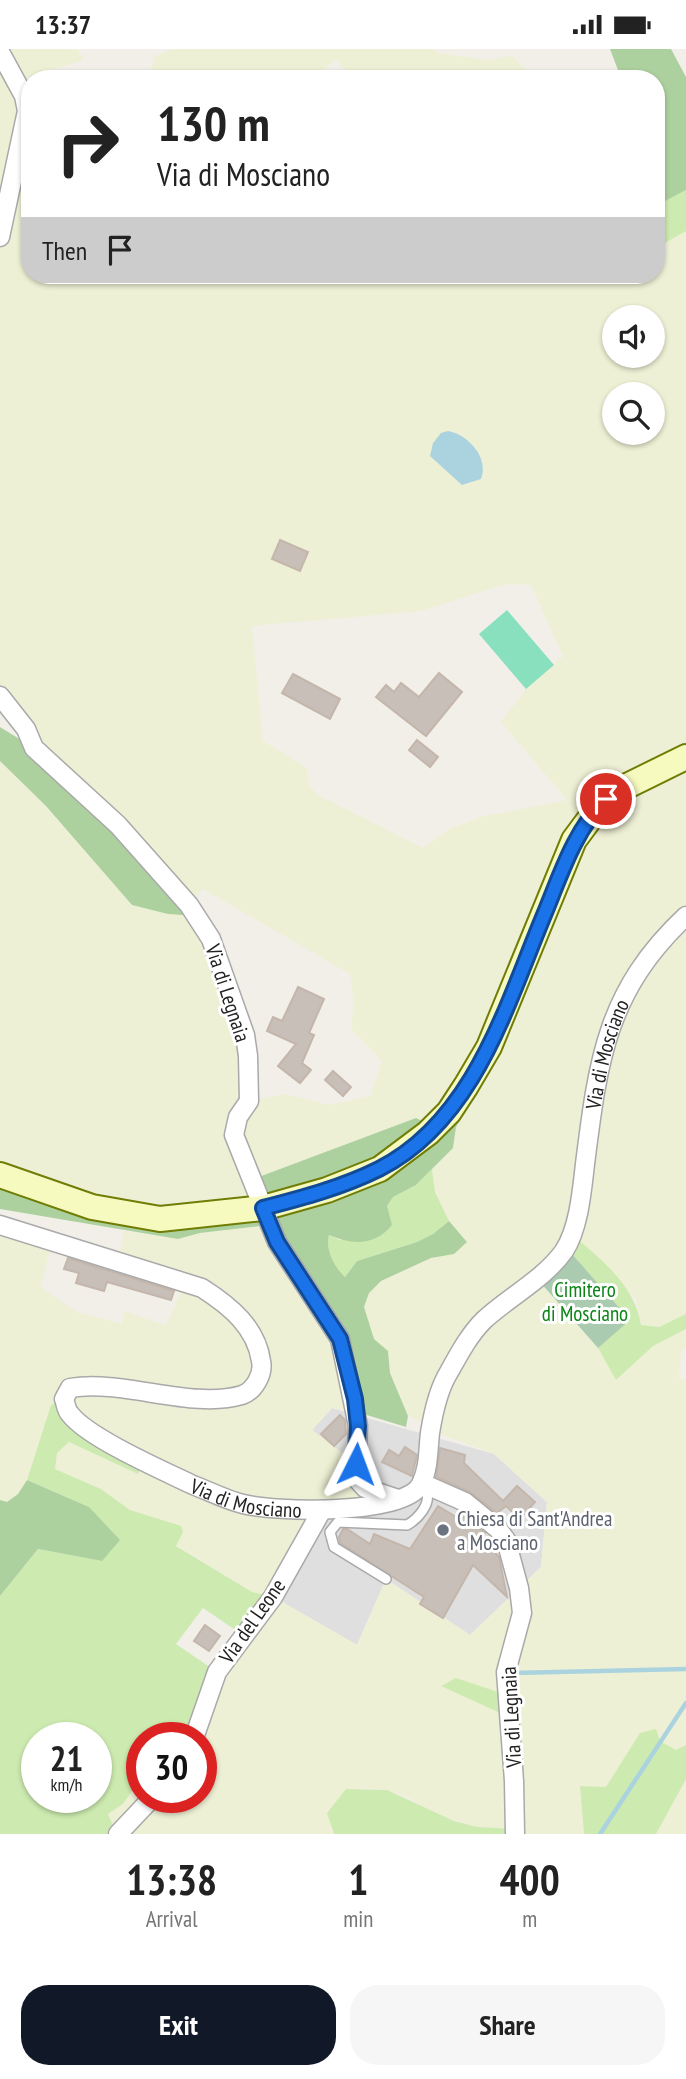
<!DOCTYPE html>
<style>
body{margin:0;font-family:"PT Sans Narrow",sans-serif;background:#f6f6f6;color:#222;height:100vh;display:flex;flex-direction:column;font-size:26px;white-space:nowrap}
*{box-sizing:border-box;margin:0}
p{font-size:23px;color:#767676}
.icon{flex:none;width:38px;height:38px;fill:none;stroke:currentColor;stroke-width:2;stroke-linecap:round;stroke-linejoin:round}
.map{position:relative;height:1785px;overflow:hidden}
.side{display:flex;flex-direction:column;background:#fff;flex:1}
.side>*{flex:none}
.top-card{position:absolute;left:21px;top:21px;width:644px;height:214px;border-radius:28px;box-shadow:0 2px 5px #0004;background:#fff;color:#222;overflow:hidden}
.controls{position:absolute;left:602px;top:256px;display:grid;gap:14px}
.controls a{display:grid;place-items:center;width:63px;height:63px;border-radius:50%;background:#fff;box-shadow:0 2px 5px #0004;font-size:35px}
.speed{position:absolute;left:21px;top:1673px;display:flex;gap:14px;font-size:35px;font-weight:700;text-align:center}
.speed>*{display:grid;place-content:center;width:91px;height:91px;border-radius:50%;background:#fff;box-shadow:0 2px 5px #0004;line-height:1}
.speed small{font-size:18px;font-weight:400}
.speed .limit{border:10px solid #d22;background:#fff;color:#111}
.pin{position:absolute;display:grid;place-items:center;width:60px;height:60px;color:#fff;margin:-30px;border:4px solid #fff;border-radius:50%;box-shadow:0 2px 7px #0007}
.me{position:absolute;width:77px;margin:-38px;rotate:3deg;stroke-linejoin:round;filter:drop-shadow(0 0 5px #0008)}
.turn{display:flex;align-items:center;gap:24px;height:147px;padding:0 21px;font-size:32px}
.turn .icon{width:91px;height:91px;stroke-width:2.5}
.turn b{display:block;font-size:49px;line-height:60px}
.then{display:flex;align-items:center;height:66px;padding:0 21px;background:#0003;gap:14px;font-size:26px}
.eta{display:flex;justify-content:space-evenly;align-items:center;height:119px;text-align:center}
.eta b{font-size:42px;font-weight:700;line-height:49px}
.button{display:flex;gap:14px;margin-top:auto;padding:14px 21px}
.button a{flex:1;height:80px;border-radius:28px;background:#111827;color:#fff;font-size:28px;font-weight:700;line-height:80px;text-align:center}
.button a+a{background:#f6f6f6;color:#222}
.status{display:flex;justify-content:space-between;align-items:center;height:49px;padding:0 35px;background:#fff;direction:ltr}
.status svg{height:19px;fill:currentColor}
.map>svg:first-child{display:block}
.residential{fill:#e0dfdf}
.farmland{fill:#eef0d5;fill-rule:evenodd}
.grass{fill:#cdebb0;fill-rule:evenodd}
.forest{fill:#add19e}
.cemetery{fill:#aacbaf}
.pitch{fill:#88e0be}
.water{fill:#aad3df}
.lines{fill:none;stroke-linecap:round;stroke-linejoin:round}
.stream{stroke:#aad3df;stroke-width:4.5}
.building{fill:#c7bfb8;stroke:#c4b6ab;stroke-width:2}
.lane-casing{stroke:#a9a9a9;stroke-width:12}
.street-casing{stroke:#a9a9a9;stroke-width:21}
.secondary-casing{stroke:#707d05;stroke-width:28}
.lane{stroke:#fff;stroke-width:9}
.street{stroke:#fff;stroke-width:18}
.secondary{stroke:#f7fabf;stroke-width:24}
.route-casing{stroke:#114b97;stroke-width:18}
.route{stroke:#1a73e8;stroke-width:12}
.worship-dot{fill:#6b7280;stroke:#fff;stroke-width:2.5}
.labels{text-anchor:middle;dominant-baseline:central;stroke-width:6;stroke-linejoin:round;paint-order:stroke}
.street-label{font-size:21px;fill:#222;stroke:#fff}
.park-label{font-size:21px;fill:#0c8416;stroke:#fff}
.worship-label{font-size:21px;fill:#5b616d;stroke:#fff;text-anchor:start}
</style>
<div class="status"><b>13:37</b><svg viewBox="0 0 49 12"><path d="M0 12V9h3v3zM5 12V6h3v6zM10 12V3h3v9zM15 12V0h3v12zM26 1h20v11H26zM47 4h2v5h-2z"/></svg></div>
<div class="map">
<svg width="686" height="1785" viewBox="0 0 686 1785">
<rect width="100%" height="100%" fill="#f2efe9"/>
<path class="residential" d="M332 1359 494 1405 547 1453 541 1518 470 1586 386 1530 357 1596 273 1548 322 1461 365 1439 356 1415 312 1381Z"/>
<g class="farmland">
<path d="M0 0H77L84 11 15 32 24 47 15 124 30 128V226H656V199L686 182V1265L659 1278 641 1276 636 1250 624 1238 540 1233 598 1299 616 1331 653 1297 686 1280V1299L681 1301 679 1330H686V1696L676 1701 641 1684 606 1738 580 1737 584 1785H515V1780L477 1778 435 1765 411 1750 387 1741 359 1739 330 1779 334 1785H117L108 1765 123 1755 142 1728V1748H201V1689L217 1623 273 1548 252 1543 176 1496 183 1483 130 1461 101 1440 55 1420 57 1404 69 1393 138 1425 144 1411 51 1356 27 1431 18 1445 7 1453 0 1451V1184L52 1191 41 1239 77 1263 122 1275 125 1262 166 1277 185 1233 118 1212 124 1182 178 1190 200 1184 270 1176 340 1290 357 1363 332 1359 312 1381 357 1415 356 1429 398 1450 322 1461 274 1548 357 1596 386 1530 470 1586 541 1518 547 1453 494 1405 430 1381 431 1376 408 1367 390 1324 388 1302 374 1290 364 1258 369 1243 381 1232 431 1209 454 1205 467 1193 449 1172 435 1143 432 1120 453 1099 456 1078 467 1059 434 1078 416 1069 252 1131 263 1159 160 1170 0 1126V712L46 757 132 856 197 867 224 919 249 1052 285 1045 330 1056 370 1047 382 1012 351 980 354 953 350 925 203 840 189 856 34 699 0 647ZM614 268H653V306H614ZM614 345H653V383H614ZM506 535 531 536 563 607 526 640 501 673 567 751 481 768 449 780 423 799 318 746 309 736 307 719 263 692 252 577 421 562Z"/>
<path d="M172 0H434L437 4 487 11 512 7 536 30H354L335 10 314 30H149L154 8Z"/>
<path d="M686 1730V1785H656Z"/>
</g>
<g class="grass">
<path d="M686 141V182L656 199V157Z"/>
<path d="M432 1120 435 1143 449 1172 433 1185 417 1193 357 1212 345 1228C333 1218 325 1200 329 1186L340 1191 387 1157 393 1148 416 1136Z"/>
<path d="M572 1185C601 1211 635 1236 641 1276L659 1278 686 1265V1280L653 1297 616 1331 598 1299 629 1270 572 1205Z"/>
<path d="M64 1350 68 1363 144 1411 138 1425 69 1393 57 1404 55 1420 101 1440 130 1461 181 1477 183 1483 176 1497 252 1543 273 1548 244 1587 203 1559 176 1595 217 1623 194 1689H142V1728L123 1755 108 1765 117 1785H0V1547L38 1500 102 1512 89 1458 27 1431 51 1356ZM37 1689H96V1748H37Z"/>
<path d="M456 1629 507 1646 509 1668 441 1637Z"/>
<path d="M656 1680 660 1692 676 1701 686 1696V1730L656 1785H584L580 1737 606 1738 640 1684Z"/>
<path d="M346 1740 387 1741 454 1772 477 1778 515 1780V1785H334L327 1764Z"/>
</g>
<g class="forest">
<path d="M610 0H671L686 28V141L656 157V30H611L618 21Z"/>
<path d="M0 678 34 699 197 867 168 865 132 856 46 757 0 712Z"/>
<path d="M457 1051 467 1059 456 1078 453 1099 416 1136 393 1148 387 1157 392 1176C375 1197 352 1196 329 1186 325 1200 334 1218 345 1228L357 1212 417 1193 433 1185 449 1172 467 1193 454 1205 431 1209 381 1232 369 1244 364 1258 374 1290 388 1302 390 1324 408 1367 406 1378 357 1363 340 1290 270 1176 200 1184 178 1190 0 1160V1126L92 1158 262 1159 251 1131 416 1069 435 1078Z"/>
<path d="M27 1431 89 1458 120 1491 102 1512 38 1500 0 1547V1451L7 1453 18 1445Z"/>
</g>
<path class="cemetery" d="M572 1205 630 1271 598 1299 540 1233Z"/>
<path class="pitch" d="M507 561 554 616 526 640 479 585Z"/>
<path class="water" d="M448 382C469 386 489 409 481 430L462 436 430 407 433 394 441 384Z"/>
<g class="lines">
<g class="stream">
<path d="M513 1624 686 1620"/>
<path d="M600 1785 686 1654"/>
</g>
</g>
<g class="building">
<path d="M280 491 308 503 300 522 272 510Z"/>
<path d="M439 624 462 643 426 687 376 648 386 636 394 643 401 634 419 648Z"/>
<path d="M293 625 340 650 330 670 282 644Z"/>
<path d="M417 691 438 708 430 718 409 701Z"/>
<path d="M298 938 324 950 309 984 314 986 302 1014 311 1021 300 1034 278 1017 296 995 267 982 273 968 282 972Z"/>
<path d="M333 1022 351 1038 343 1047 325 1031Z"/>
<path d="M68 1209 174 1242 171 1251 107 1233 104 1242 76 1234 79 1224 64 1220Z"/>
<path d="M340 1366 345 1371 346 1385 334 1397 321 1385Z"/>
<path d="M405 1398 417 1406 412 1427 382 1413 389 1401 399 1407Z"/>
<path d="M440 1399 465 1406 464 1414 503 1452 517 1437 535 1453 520 1470 506 1457 497 1464 470 1443 436 1428Z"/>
<path d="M438 1457 461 1471 464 1467 485 1484 482 1489 499 1508 507 1548 473 1516 443 1569 420 1555 424 1548 340 1494 339 1488 343 1480H347L370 1495 374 1485 410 1500Z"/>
<path d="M205 1576 220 1587 209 1602 194 1592Z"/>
</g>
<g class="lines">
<defs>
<path id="lane" d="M386 1530 334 1498 330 1483 338 1473 407 1476C418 1470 430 1456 427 1444L420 1440"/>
<g id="street">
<path d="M0 3 24 47 27 62 0 188"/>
<path d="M0 647 26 680 34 699 118 776 189 856 211 890 245 986 248 1007 249 1052 238 1068 234 1086 277 1193 340 1290 358 1377 356 1429 365 1439 398 1450"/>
<path id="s1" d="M0 1176 202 1239C230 1257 256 1278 261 1312 264 1325 254 1342 242 1346 192 1361 124 1330 70 1339L64 1350C66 1355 66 1361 70 1365 88 1389 164 1422 193 1436 209 1442 226 1451 243 1455 273 1463 405 1467 421 1435 429 1419 428 1401 430 1384 433 1365 439 1339 449 1323 459 1305 469 1286 484 1271 509 1248 544 1230 564 1202 579 1179 582 1141 585 1115 598 1012 606 942 686 867"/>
<path d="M422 1434 465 1453 498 1480 506 1491 519 1539 522 1564 506 1623 514 1732 515 1785"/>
<path d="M194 1689 217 1623 273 1548 322 1461"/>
<path d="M118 1785 153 1748"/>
</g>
<path id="secondary" d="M0 1126 92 1158 160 1170 263 1159 327 1141 380 1120 428 1084 449 1063 466 1037 489 998 574 791 597 760 623 739 686 708"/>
</defs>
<use href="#lane" class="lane-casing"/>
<use href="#street" class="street-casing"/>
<use href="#secondary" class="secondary-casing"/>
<use href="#lane" class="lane"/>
<use href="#street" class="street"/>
<use href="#secondary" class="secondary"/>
</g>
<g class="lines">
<defs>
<path id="route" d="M356 1415 358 1377 355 1350 340 1290 277 1193 263 1159C302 1149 343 1138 379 1120 474 1072 506 957 544 866 561 825 574 782 606 750"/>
</defs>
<use href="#route" class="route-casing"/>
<use href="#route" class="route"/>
</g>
<circle class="worship-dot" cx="443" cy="1481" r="7"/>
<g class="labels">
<g class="street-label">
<text transform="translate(228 944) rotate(72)">Via di Legnaia</text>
<text stroke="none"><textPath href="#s1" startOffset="1421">Via di Mosciano</textPath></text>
<text stroke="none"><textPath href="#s1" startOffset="751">Via di Mosciano</textPath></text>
<text transform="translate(252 1572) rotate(-55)">Via del Leone</text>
<text transform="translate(511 1668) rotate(-93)">Via di Legnaia</text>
</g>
<g class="park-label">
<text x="585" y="1240">Cimitero<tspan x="585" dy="24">di Mosciano</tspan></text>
</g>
<g class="worship-label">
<text x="457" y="1469">Chiesa di Sant'Andrea<tspan x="457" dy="24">a Mosciano</tspan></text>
</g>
</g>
</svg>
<div class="controls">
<a><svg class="icon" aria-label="sound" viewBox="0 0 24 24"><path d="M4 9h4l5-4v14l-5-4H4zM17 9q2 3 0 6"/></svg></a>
<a><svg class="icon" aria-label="search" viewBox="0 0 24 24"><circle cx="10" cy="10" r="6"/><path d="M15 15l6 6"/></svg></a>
</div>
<div class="speed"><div>21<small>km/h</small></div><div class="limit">30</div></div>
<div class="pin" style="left:606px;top:750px;background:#d93025"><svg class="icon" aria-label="arrive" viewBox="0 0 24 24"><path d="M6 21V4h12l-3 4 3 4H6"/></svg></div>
<svg class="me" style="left:356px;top:1415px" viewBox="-20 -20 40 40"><path d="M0-17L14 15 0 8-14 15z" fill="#1a73e8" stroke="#fff" stroke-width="4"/></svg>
<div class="top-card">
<div class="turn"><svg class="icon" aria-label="right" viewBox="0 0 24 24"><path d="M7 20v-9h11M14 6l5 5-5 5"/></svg><div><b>130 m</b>Via di Mosciano</div></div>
<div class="then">Then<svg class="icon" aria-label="arrive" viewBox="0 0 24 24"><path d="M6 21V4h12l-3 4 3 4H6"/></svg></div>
</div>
</div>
<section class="side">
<div class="eta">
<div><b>13:38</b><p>Arrival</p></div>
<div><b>1</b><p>min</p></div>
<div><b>400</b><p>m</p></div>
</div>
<div class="button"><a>Exit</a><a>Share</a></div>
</section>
